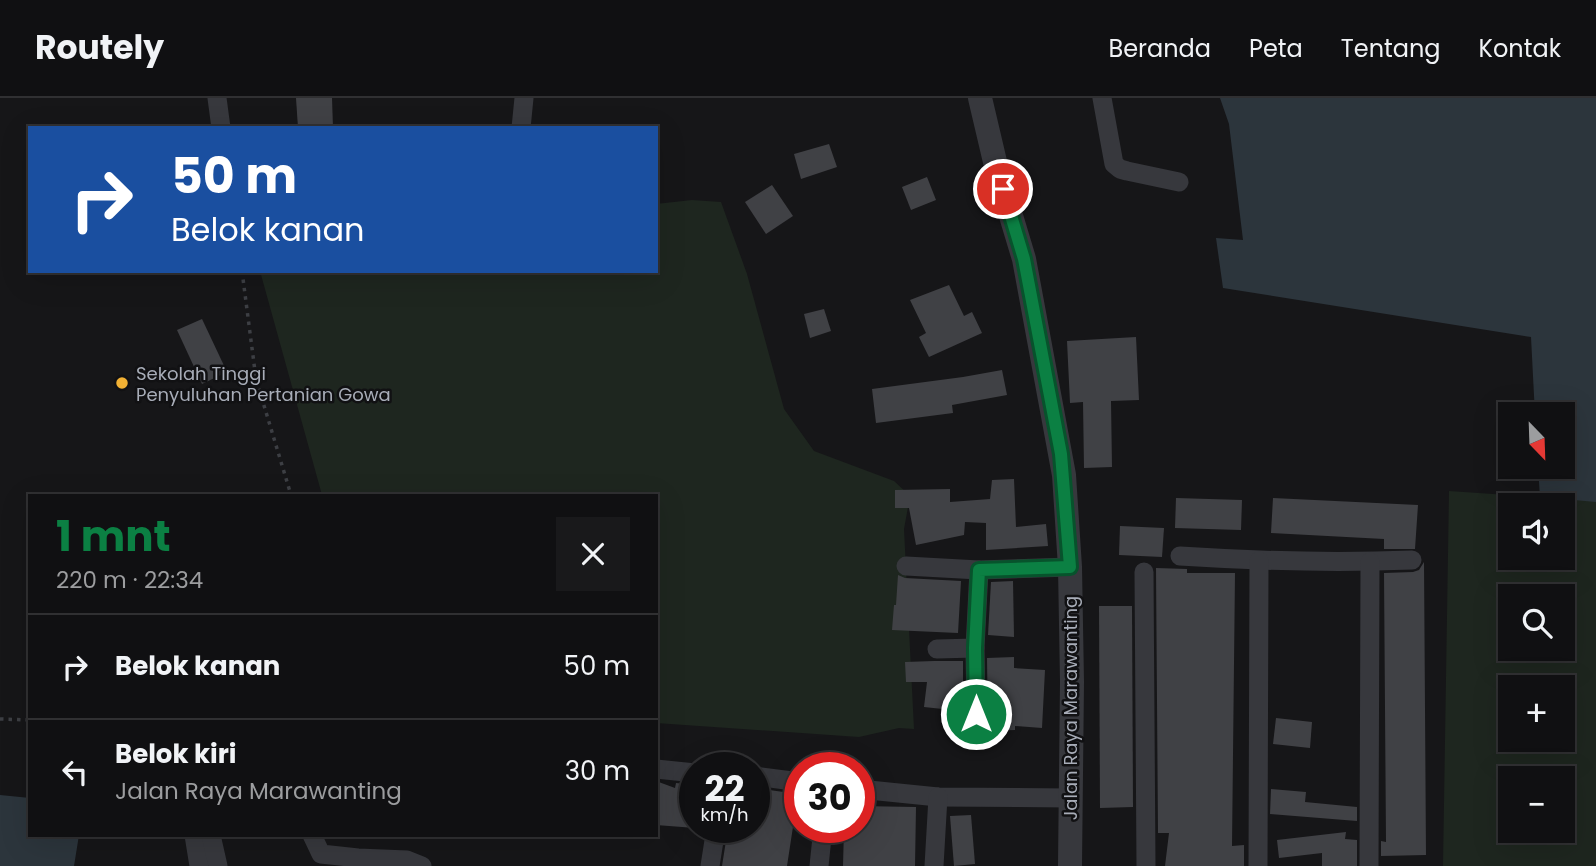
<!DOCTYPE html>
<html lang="id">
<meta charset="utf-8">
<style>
body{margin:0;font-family:Poppins,sans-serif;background:#19191b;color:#f1f3f6;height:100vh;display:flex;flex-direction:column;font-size:26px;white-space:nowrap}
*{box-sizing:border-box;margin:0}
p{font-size:23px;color:#9c9d9f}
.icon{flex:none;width:38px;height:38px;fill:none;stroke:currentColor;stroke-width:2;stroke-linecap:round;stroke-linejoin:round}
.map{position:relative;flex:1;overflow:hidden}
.drawer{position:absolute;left:28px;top:396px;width:630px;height:343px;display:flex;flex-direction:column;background:#101012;border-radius:0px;box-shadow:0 7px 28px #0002,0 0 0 2px #303032}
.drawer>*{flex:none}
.hud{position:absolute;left:28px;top:28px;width:630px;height:147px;border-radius:0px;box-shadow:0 7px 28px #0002,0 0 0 2px #303032;background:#1a4fa0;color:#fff;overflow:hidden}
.needle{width:46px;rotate:157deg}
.buttons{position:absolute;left:1498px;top:304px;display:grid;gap:14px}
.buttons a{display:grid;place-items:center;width:77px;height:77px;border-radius:0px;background:#101012;box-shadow:0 7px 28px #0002,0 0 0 2px #303032;font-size:35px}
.speed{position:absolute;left:679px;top:654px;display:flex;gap:14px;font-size:35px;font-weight:700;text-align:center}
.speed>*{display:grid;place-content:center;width:91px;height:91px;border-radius:50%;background:#101012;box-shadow:0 7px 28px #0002,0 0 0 2px #303032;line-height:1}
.speed small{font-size:18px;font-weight:400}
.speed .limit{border:10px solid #d22;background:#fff;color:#111}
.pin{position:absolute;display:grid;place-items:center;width:60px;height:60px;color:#fff;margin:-30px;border:4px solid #fff;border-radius:50%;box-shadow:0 2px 7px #0007}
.me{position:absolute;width:77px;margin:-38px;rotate:0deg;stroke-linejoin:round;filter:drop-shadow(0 0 5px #0008)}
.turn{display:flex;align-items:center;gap:24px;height:147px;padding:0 28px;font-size:32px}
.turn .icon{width:91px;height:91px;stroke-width:2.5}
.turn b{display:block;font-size:49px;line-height:60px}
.round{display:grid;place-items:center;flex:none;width:74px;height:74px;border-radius:0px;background:#19191b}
.summary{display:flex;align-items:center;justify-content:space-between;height:119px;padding:0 28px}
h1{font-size:42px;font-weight:700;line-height:52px;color:#0b8043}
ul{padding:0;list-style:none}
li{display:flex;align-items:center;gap:21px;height:105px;padding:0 28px;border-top:2px solid #303032}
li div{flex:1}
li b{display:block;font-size:26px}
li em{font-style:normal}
header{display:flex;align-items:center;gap:42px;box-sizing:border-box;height:98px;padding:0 35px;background:#101012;border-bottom:2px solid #303032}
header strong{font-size:33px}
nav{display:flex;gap:38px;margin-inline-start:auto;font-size:24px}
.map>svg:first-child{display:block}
.green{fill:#1e261f;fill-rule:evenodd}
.water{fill:#2c353c}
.building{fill:#404145}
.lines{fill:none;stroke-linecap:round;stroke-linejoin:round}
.path{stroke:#3d3f44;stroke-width:3.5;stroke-dasharray:3.5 5;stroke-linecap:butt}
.minor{stroke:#37383d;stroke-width:19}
.tertiary{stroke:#37383d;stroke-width:24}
.route-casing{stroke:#07532c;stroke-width:18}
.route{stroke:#0b8043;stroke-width:12}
.poi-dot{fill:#f2b134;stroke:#111113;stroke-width:2.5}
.labels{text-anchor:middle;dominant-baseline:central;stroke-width:5;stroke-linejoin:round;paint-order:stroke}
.poi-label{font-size:18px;fill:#a8adb8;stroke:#111113;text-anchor:start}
.street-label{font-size:18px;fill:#a8adb8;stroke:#111113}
</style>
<header>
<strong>Routely</strong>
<nav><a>Beranda</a><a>Peta</a><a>Tentang</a><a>Kontak</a></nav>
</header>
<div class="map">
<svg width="1596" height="768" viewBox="0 0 1596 768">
<rect width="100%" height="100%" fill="#161618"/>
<g class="green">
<path d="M692 102 721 104 747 176 784 311 814 353 894 383 910 398 904 431 914 631 899 630 859 639 656 625V397H322L260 173H656V106Z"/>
<path d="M1449 393 1596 403V768H1443ZM1510 408H1563V460H1510ZM1510 499H1563V551H1510ZM1510 590H1563V642H1510ZM1510 681H1563V733H1510Z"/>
</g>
<g class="water">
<path d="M1220 0H1596V404L1540 399 1538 369H1563V317H1535L1531 239 1223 190 1216 140 1243 142 1229 26Z"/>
<path d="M0 697 30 700V737H79L74 768H0Z"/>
</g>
<g class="building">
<path d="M296 0H332L333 30H298Z"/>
<path d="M829 46 837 69 801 81 794 56Z"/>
<path d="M927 79 936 102 911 112 902 89Z"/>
<path d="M772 87 793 118 766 136 745 104Z"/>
<path d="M949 187 964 218 972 214 982 235 929 259 919 239 926 235 910 202Z"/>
<path d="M824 211 831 233 810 240 804 216Z"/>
<path d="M202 221 227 274 202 286 177 232Z"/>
<path d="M1136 239 1139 302 1111 303 1112 369 1084 370 1083 304 1070 305 1067 243Z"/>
<path d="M1002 272 1007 297 952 307 953 315 876 325 872 291 963 279Z"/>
<path d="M1014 381 1016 429 1046 426 1048 448 986 452V425L965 424 964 437 916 447 909 410H895V392L950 391V404L990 401 992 382Z"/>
<path d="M1176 400 1242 402 1241 432 1175 430Z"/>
<path d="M1273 400 1418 407 1415 451H1384V441L1271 435Z"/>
<path d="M1120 428 1164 430 1162 459 1119 457Z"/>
<path d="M1424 464 1426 757 1381 758V743L1386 744 1384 475 1413 474 1419 472Z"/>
<path d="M1156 470 1187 471V475H1235L1232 748 1244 747V768H1165L1169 735H1158Z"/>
<path d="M898 477 905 480 961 483 958 535 892 532 894 507H896Z"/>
<path d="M1013 483 1014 539 988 537 991 484Z"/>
<path d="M1099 508H1132L1133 709 1100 710Z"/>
<path d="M1014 559V570L1045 572 1042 630 1015 628V632L988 633 987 560Z"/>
<path d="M934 563H963V594L961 613 924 609 927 584H906L905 564Z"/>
<path d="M1276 620 1312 624 1310 650 1273 646Z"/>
<path d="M656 683 675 690 676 685 695 687V730L656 727Z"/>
<path d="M754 690 798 696 787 768H722L728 730H754Z"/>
<path d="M1271 691 1306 694 1305 704 1357 709V723L1270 716Z"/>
<path d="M859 708 916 709 915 768H843L844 730H859Z"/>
<path d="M971 717 975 766 954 768 950 718Z"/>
<path d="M1346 734 1345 741 1357 742V768H1322V755L1279 760 1277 742Z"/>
</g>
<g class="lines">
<g class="path">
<path d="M242 173 256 281 291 397"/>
<path d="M0 621 30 622"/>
</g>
<g class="minor">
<path d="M217 0 221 30"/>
<path d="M1102 0 1114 66 1120 71 1127 73 1179 84"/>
<path d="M521 30 524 0"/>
<path d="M1180 458C1257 463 1334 465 1412 462"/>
<path d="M906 468 979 472 1070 469"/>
<path d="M1144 474 1146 768"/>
<path d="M937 551 975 550"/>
<path d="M976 616 975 550 979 472"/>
<path d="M656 671 695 675"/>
<path d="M754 678 800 684"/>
<path d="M859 691 938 699 1070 700"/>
<path d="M194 737 199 768"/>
<path d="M211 737 218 768"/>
<path d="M312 737 321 756 358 760 407 762 422 768"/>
<path d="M710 768 716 730"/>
<path d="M819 768 823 730"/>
<path d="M934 768 938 699"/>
<path d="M1258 768 1259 463"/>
<path d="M1369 768 1370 464"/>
</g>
<path class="tertiary" d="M980 0 996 68 1024 161 1064 377 1070 469 1072 584 1070 768"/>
</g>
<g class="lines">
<defs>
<path id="route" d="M976 616 975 550 979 472 1070 469 1061 356 1024 161 1003 91"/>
</defs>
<use href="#route" class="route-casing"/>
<use href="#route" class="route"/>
</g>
<circle class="poi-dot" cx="122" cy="285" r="7"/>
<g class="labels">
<g class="poi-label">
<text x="136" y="275">Sekolah Tinggi<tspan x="136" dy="21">Penyuluhan Pertanian Gowa</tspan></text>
</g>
<g class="street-label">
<text transform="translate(1070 610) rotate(-90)">Jalan Raya Marawanting</text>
</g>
</g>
</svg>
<div class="buttons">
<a><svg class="needle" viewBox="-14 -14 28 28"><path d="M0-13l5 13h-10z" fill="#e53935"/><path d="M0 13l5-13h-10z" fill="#9c9d9f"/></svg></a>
<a><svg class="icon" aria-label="sound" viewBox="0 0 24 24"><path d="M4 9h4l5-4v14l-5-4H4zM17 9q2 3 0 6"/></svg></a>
<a><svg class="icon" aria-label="search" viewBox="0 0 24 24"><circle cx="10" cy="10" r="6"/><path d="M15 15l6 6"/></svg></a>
<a>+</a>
<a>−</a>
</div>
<div class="speed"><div>22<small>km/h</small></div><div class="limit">30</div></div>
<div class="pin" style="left:1003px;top:91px;background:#d93025"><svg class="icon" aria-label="arrive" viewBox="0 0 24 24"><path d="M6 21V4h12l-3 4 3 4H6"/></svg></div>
<svg class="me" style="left:976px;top:616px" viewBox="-20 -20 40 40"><circle r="17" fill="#0b8043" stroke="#fff" stroke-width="3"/><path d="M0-11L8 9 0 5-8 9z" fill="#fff"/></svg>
<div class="hud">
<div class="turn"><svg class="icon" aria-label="right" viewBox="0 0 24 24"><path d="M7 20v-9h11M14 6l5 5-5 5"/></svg><div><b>50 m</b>Belok kanan</div></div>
</div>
<section class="drawer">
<div class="summary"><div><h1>1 mnt</h1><p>220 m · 22:34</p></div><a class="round"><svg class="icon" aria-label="close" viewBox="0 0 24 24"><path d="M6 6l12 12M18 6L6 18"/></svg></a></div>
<ul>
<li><svg class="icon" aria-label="right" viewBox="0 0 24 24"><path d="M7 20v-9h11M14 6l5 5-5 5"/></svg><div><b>Belok kanan</b></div><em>50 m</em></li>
<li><svg class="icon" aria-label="left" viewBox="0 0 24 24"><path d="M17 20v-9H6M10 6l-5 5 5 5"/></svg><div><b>Belok kiri</b><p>Jalan Raya Marawanting</p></div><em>30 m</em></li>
</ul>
</section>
</div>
